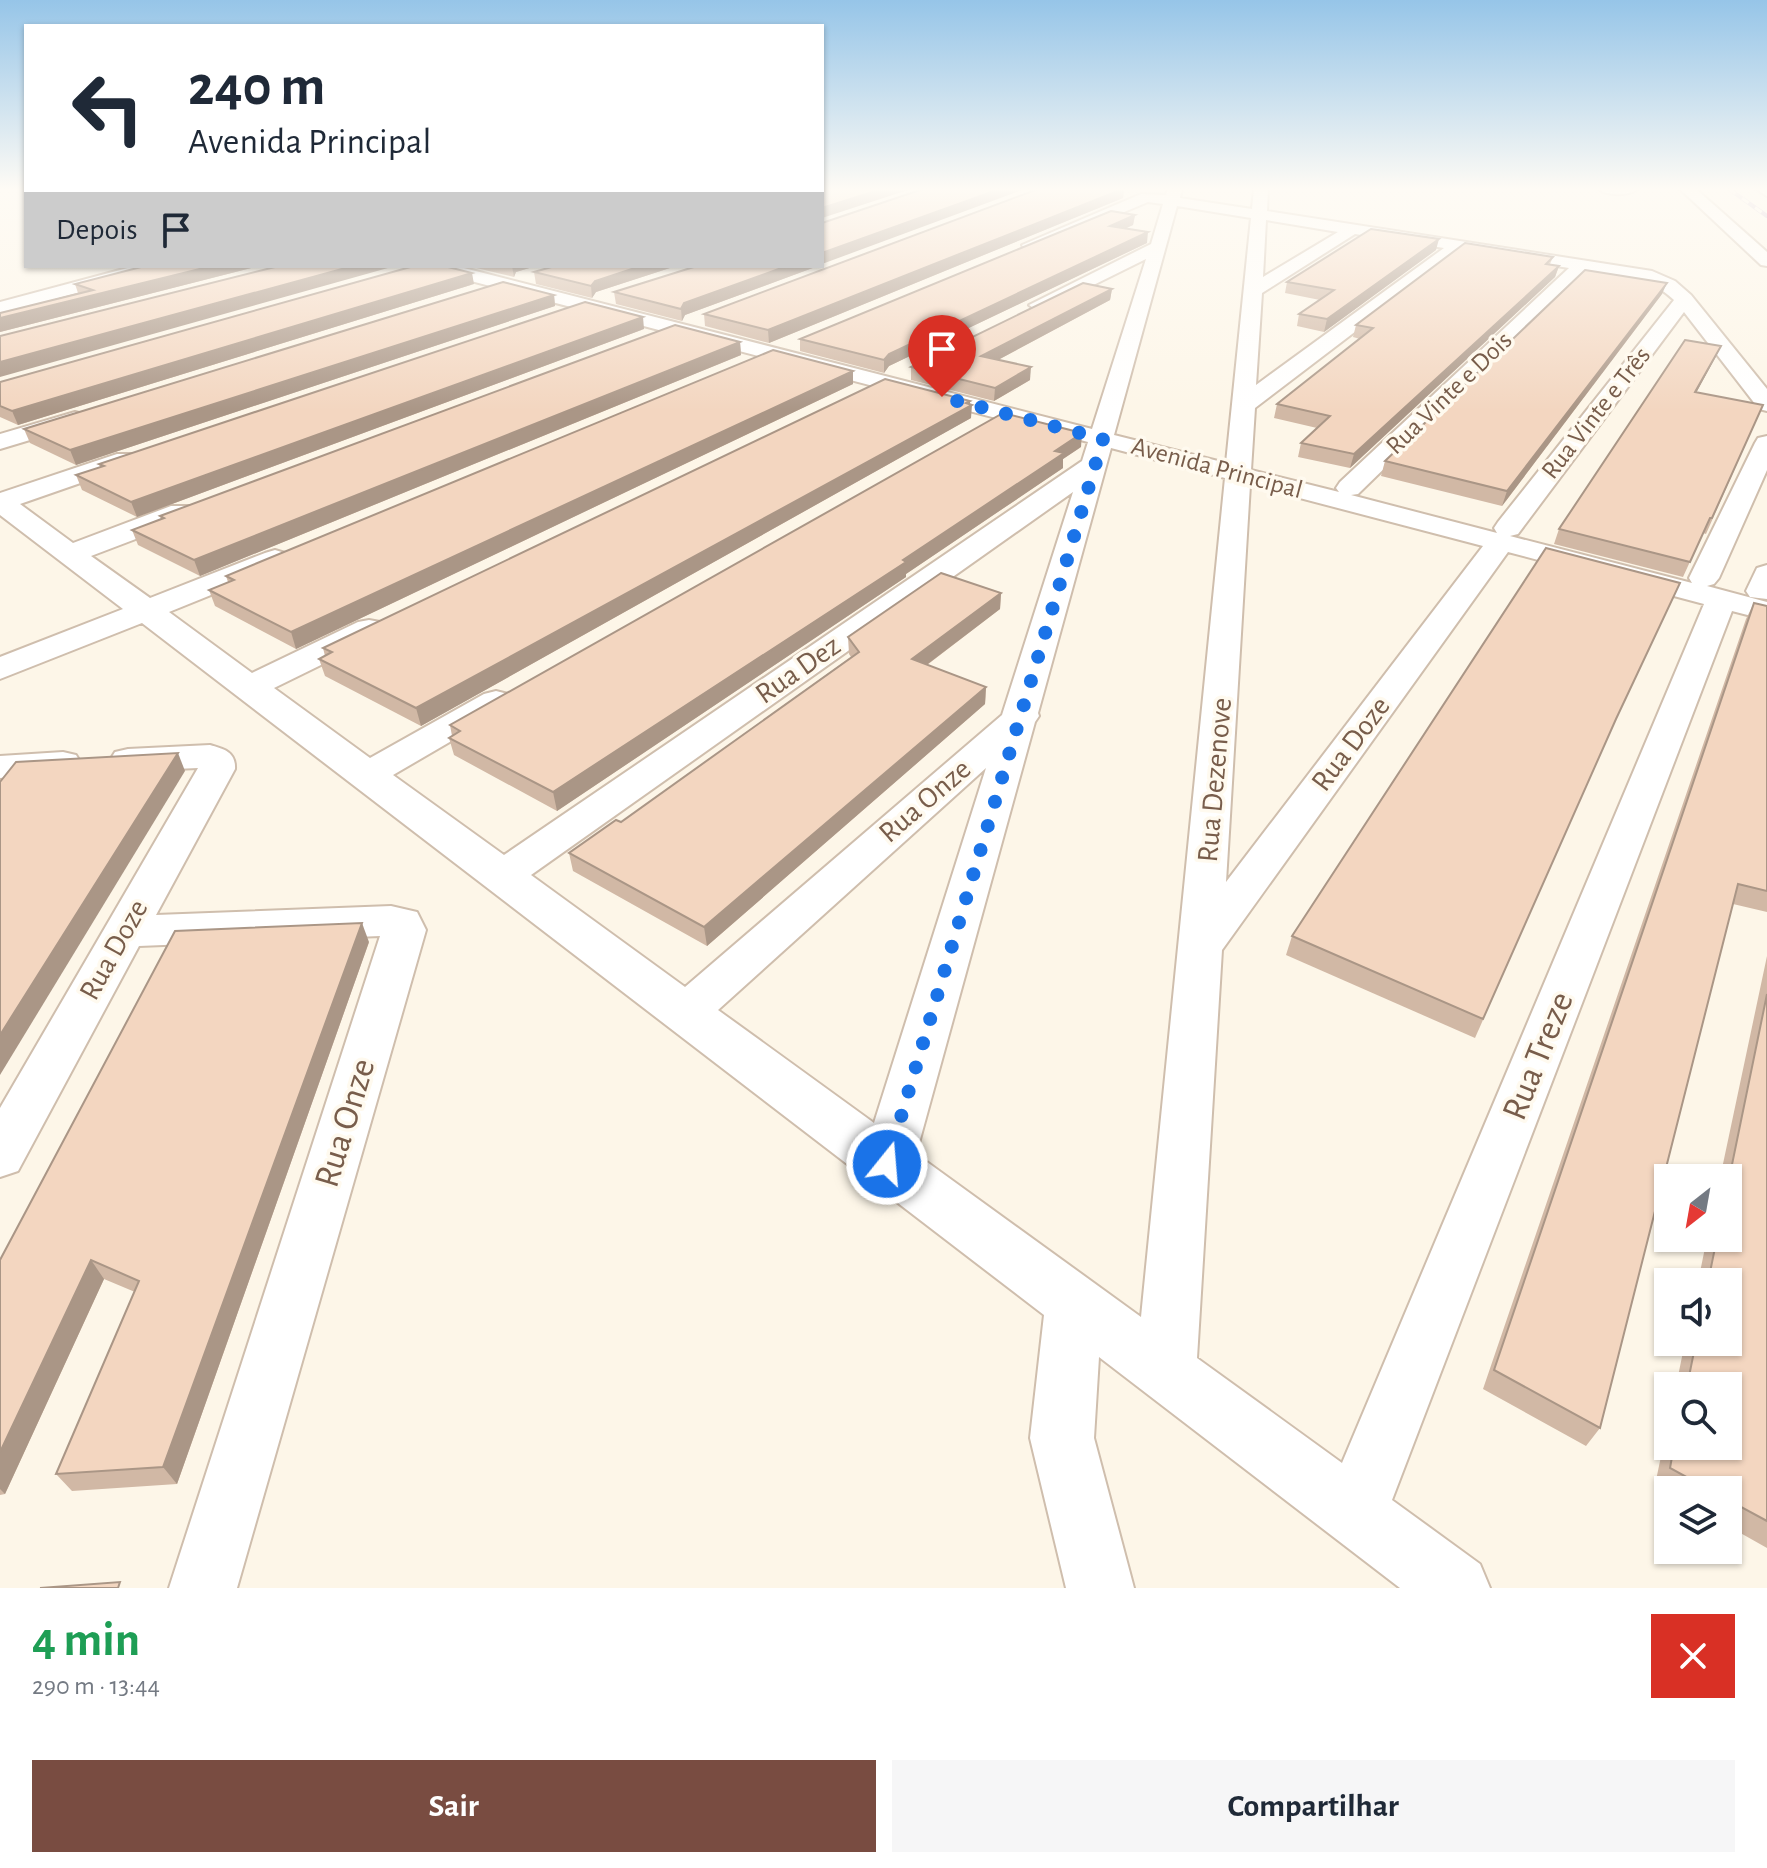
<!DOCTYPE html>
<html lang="pt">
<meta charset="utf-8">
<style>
body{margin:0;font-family:"Alegreya Sans",sans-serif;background:#f6f6f7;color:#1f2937;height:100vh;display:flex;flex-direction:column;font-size:30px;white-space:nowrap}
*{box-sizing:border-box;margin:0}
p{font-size:26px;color:#747a83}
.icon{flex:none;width:44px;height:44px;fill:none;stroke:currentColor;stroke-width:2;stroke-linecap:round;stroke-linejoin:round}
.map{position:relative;height:1588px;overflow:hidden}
.details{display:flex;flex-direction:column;background:#fff;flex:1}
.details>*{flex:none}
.banner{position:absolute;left:24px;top:24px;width:800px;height:244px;border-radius:0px;box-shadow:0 2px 6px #0004;background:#fff;color:#1f2937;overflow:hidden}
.needle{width:52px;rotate:211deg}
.controls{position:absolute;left:1654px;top:1164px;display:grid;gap:16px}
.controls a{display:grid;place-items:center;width:88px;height:88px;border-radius:0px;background:#fff;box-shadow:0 2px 6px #0004;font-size:40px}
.pin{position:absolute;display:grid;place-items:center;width:68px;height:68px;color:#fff;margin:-82px -34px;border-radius:50% 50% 50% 0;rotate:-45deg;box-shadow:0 0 8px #0007}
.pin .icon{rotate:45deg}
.me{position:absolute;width:88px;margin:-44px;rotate:17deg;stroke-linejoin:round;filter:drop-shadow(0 0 6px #0008)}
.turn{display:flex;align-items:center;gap:28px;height:168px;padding:0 32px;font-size:36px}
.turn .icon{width:104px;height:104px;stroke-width:2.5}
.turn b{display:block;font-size:56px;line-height:68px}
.then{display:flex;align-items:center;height:76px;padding:0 32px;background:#0003;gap:16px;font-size:30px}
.round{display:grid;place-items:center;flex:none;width:84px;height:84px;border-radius:0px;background:#f6f6f7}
.overview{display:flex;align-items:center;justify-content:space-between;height:136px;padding:0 32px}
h1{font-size:48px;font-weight:700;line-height:60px;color:#1e9e55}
.primary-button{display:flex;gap:16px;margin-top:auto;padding:16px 32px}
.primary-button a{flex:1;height:92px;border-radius:0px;background:#794c41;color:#fff;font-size:32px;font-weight:700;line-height:92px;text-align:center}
.primary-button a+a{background:#f6f6f7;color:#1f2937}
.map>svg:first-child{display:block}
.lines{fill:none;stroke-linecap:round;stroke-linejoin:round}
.minor-casing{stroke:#cfbead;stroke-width:4}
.minor{fill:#fff;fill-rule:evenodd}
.rail-casing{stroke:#baa5c8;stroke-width:4}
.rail{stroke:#fffaef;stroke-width:3;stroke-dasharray:8;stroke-linecap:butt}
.wall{fill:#d1b8a5}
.shaded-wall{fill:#aa9686}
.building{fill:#f3d6c0;stroke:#aa9686;stroke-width:2}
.route{stroke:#1a73e8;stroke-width:14;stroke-dasharray:0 25.2}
.labels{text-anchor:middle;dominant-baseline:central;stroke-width:7;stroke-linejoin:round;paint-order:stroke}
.far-street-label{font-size:26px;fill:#785d4b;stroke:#fffaef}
.street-label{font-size:30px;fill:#785d4b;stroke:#fffaef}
.near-street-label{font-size:36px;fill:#785d4b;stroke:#fffaef}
</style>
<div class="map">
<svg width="1767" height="1588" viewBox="0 0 1767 1588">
<rect width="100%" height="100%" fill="#fdf6e8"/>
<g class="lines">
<defs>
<g id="minor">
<path d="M1168 189H1182L1180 198 1252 209 1254 189H1268L1267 211 1652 271 1675 281 1691 295 1767 389V411L1759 409 1684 312 1518 534 1510 536 1692 583 1689 578 1755 443 1758 438 1767 436V470L1719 578 1714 584 1707 586 1767 602V620L1732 611 1392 1500 1480 1564 1490 1588H1400L1099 1357 1094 1438 1134 1588H1066L1030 1438 1044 1315 142 623 0 679V657L123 609 0 515V493L117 454H135L138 459 135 464 20 504 73 543 171 506H191L195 512 191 518 91 556 150 598 265 553 275 550 285 553 289 559 285 565 169 612 252 673 358 622 369 620 380 622 385 629 380 636 274 688 370 758 484 694 496 691 508 694 513 701 508 708 393 775 504 855 1082 461 1088 442 429 270 426 266H456L1092 429 1146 259 1045 309 1038 311 1029 305 1151 244 1163 204 1148 202 1036 249H1024L1022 245 1141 194 1166 195ZM1177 206 1251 218 1226 463 1114 435ZM1266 220 1338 232 1263 277ZM1355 234 1444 248 1256 385 1262 293ZM1461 251 1569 268 1340 482 1336 488 1339 492 1251 470 1255 408ZM1587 271C1619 276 1649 276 1674 300L1498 522 1494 528 1497 533 1351 495 1358 494ZM1111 448 1225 478 1141 1317 916 1154 1035 722 1039 716 1038 713ZM1250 485 1483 546 1226 882ZM1073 492 1002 715 685 987 531 875ZM1508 552 1704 604 1342 1463 1197 1358 1222 950ZM986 768 874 1123 718 1010Z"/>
<path d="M1598 189H1638C1629 196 1607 196 1598 189Z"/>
<path d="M1680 189H1696L1767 252V266L1761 265Z"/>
<path d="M1756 189H1767V196Z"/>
<path d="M135 266H164L161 270 0 314V302Z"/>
<path d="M75 412 83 414 87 419 83 424 0 449V434Z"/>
<path d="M1767 565V599L1750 597 1746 591 1757 568Z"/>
<path d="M210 745C224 749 236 752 235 769L156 915 391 906 417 912 426 930 237 1588H169L380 936 139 946 18 1171 0 1177V1108L198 768 128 771 115 768 110 760 115 752 128 749Z"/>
<path d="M63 752 76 755 81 763 76 771 0 778V756Z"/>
</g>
</defs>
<use href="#minor" class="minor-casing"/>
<use href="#minor" class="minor"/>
<defs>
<path id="rail" d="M1729 189 1767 216"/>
</defs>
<use href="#rail" class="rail-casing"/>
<use href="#rail" class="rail"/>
</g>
<g class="wall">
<path d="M1124 189 1123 198 769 343 705 326 704 314Z"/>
<path d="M1135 215 1133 225 1126 228 1147 243 889 366 884 373 800 351V339Z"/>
<path d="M1436 250 1324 332 1297 326 1299 314 1320 300 1285 293 1287 282Z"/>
<path d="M1553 257 1550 264 1559 266 1555 277 1350 468 1298 457 1301 443 1317 428 1274 418 1277 404 1360 339 1353 337 1356 325Z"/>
<path d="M259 266 0 332V313L78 293 75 284Z"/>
<path d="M468 266H536L516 272 514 277Z"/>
<path d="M676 266 596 292 592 298 536 284 534 272Z"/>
<path d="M697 266H818L685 315 682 321 616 304 614 292Z"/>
<path d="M474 284 18 425 0 417V382Z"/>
<path d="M1112 289 1110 300 998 360 1030 380 994 401 911 380V367Z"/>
<path d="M1662 294 1502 506 1381 476 1385 461Z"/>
<path d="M554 295 555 306 76 465 30 443 24 429Z"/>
<path d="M644 329 137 517 82 490 76 475 100 467 99 464Z"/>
<path d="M740 342 741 355 200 576 138 545 132 530 161 519 160 516Z"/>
<path d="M1721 346 1715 358 1696 393 1763 405 1706 534 1703 533 1683 577 1554 544 1559 529Z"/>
<path d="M853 371V384L296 649 215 606 209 590 228 582 226 576Z"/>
<path d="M970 401 971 418 421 726 325 676 319 659 325 656 323 648Z"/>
<path d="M1081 447 1063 459V468L906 574V577L557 811 454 755 449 738 452 736 450 725Z"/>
<path d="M1001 593 1000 609 927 665 986 687 985 704 707 946 573 871 569 853 621 822 851 657 849 654 848 637Z"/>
<path d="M1754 603 1767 606V912L1733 904 1600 1428 1586 1446 1483 1389 1746 619Z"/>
<path d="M1608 737 1475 1038 1286 955 1292 936Z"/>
<path d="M369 942 177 1484 72 1491 56 1474 135 1292 104 1279 5 1494 0 1495V1260Z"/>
<path d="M1767 956V1548L1728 1526V1490H1668V1493L1655 1485 1668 1423V1446H1728V1386H1676L1685 1342H1728V1282H1698L1707 1238H1728V1178H1720Z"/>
</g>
<g class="shaded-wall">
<path d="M882 189H911L822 218V208Z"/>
<path d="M1000 189H1025L822 264V253Z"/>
<path d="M1124 189 1123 198 769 343 768 330Z"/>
<path d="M1135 215 1133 225 1109 236 1110 226Z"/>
<path d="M1148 232 1147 243 889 366 884 373V360L889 354Z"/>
<path d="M1439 239 1436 250 1324 332 1327 319Z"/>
<path d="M212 266H259L0 332V318Z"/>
<path d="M353 266H395L0 377V362Z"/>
<path d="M512 266H536L516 272 514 277Z"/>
<path d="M641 266H676L596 292 592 298 591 286 595 281Z"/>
<path d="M787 266H818L685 315 682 321 681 309 684 303Z"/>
<path d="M1559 266 1555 277 1350 468 1354 454Z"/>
<path d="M472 273 474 284 18 425 12 411Z"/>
<path d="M1667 283 1662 294 1502 506 1507 491Z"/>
<path d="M1112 289 1110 300 981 369V356Z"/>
<path d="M554 295 555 306 76 465 70 450Z"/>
<path d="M643 317 644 329 137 517 131 502Z"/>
<path d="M740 342 741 355 200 576 194 560Z"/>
<path d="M1721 346 1715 358 1689 406 1695 392Z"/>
<path d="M1031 367 1030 380 994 401 995 388Z"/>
<path d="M853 371V384L296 649 291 632Z"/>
<path d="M970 401V406L972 405 971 418 421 726 416 708Z"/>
<path d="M1082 433 1081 447 1063 459V468L906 574V577L557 811 553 792 903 560 1055 451Z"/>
<path d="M1001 593 1000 609 912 676V659Z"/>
<path d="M986 687 985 704 707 946 704 927Z"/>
<path d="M178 753 185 771 0 1075V1035Z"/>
<path d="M362 923 369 942 177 1484 163 1467Z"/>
<path d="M91 1260 104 1279 5 1494 0 1489V1452Z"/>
</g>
<g class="building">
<path d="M822 189H882L822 208Z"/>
<path d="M923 189H1000L822 253V223Z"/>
<path d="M1038 189H1123L768 330 704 314Z"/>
<path d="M1111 211 1135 215 1110 226 1148 232 889 354 884 360 800 339Z"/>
<path d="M1371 229 1439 239 1327 319 1299 314 1334 290 1287 282Z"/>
<path d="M1465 243 1553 257 1546 264 1559 266 1354 454 1301 443 1330 416 1277 404 1373 328 1356 325Z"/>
<path d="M145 266H212L0 318V313L93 290 75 284Z"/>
<path d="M279 266H353L0 362V336Z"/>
<path d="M414 266H444L472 273 12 411 0 406V382Z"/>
<path d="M555 266H641L595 281 591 286 534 272Z"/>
<path d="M697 266H787L684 303 681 309 614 292Z"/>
<path d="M1585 270 1667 283 1507 491 1385 461Z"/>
<path d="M503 282 554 295 70 450 24 429Z"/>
<path d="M1083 283 1112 289 981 356 1031 367 995 388 911 367Z"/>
<path d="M585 302 643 317 131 502 76 475 104 466 99 464Z"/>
<path d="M675 325 740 342 194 560 132 530 164 518 160 516Z"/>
<path d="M1685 340 1721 346 1695 392 1763 405 1712 518H1710L1690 562 1559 529Z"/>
<path d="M773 350 853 371 291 632 209 590 234 580 226 576Z"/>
<path d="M885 379 970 401 966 403 972 405 416 708 319 659 332 652 323 648Z"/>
<path d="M1003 413 1082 433 1055 451 1064 453 903 560 906 562 553 792 449 738 460 731 450 725Z"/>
<path d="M1546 548 1680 583 1616 719 1483 1019 1292 936Z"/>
<path d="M941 573 1001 593 912 659 986 687 704 927 569 853 616 820 621 822 859 652 848 637Z"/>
<path d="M1754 603 1767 606V891L1738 884 1600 1428 1494 1370Z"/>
<path d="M178 753 0 1035V782L16 762Z"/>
<path d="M362 923 163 1467 56 1474 139 1281 91 1260 0 1452V1260L175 931Z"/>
<path d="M1767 994V1521L1728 1500V1490H1710L1670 1468 1674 1446H1728V1386H1687L1696 1342H1728V1282H1708L1717 1238H1728V1184Z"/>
<path d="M120 1582 118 1588H40Z"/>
</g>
<linearGradient id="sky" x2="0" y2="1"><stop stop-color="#96c5e8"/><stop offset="0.46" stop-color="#fefbf5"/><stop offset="1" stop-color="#fefbf5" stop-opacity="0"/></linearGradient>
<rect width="1767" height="411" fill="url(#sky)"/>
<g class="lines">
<path class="route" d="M887 1164 1103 439 942 397"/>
</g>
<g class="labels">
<g class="far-street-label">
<text transform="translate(1449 393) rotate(-44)">Rua Vinte e Dois</text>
<text transform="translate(1596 413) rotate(-52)">Rua Vinte e Três</text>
<text transform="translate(1217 468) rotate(15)">Avenida Principal</text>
</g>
<g class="street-label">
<text transform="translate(798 670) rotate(-35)">Rua Dez</text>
<text transform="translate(1351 744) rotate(-53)">Rua Doze</text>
<text transform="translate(1215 780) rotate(-85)">Rua Dezenove</text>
<text transform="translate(925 801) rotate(-41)">Rua Onze</text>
<text transform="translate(114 950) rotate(-61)">Rua Doze</text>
</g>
<g class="near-street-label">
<text transform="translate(1538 1056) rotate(-68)">Rua Treze</text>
<text transform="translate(345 1123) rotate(-73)">Rua Onze</text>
</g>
</g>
</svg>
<div class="controls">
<a><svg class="needle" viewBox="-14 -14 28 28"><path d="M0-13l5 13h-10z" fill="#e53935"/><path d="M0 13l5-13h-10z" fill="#747a83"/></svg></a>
<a><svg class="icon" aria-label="sound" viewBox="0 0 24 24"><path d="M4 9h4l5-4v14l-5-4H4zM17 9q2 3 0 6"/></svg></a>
<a><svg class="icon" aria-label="search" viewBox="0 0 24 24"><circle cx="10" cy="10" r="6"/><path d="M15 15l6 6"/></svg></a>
<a><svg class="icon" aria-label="layers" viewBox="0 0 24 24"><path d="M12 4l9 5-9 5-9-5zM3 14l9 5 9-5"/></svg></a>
</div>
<div class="pin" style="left:942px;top:397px;background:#d93025"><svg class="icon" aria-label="arrive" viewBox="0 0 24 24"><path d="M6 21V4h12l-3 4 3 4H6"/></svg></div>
<svg class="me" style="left:887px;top:1164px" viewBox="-20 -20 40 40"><circle r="17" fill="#1a73e8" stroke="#fff" stroke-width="3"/><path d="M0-11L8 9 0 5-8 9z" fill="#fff"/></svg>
<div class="banner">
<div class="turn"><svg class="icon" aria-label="left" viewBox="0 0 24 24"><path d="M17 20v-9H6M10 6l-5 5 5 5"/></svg><div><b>240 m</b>Avenida Principal</div></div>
<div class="then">Depois<svg class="icon" aria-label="arrive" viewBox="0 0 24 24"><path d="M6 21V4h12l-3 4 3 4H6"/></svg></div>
</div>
</div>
<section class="details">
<div class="overview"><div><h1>4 min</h1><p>290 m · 13:44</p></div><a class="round" style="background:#d93025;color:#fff"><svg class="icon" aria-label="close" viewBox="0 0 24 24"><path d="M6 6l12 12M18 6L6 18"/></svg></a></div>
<div class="primary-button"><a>Sair</a><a>Compartilhar</a></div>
</section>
